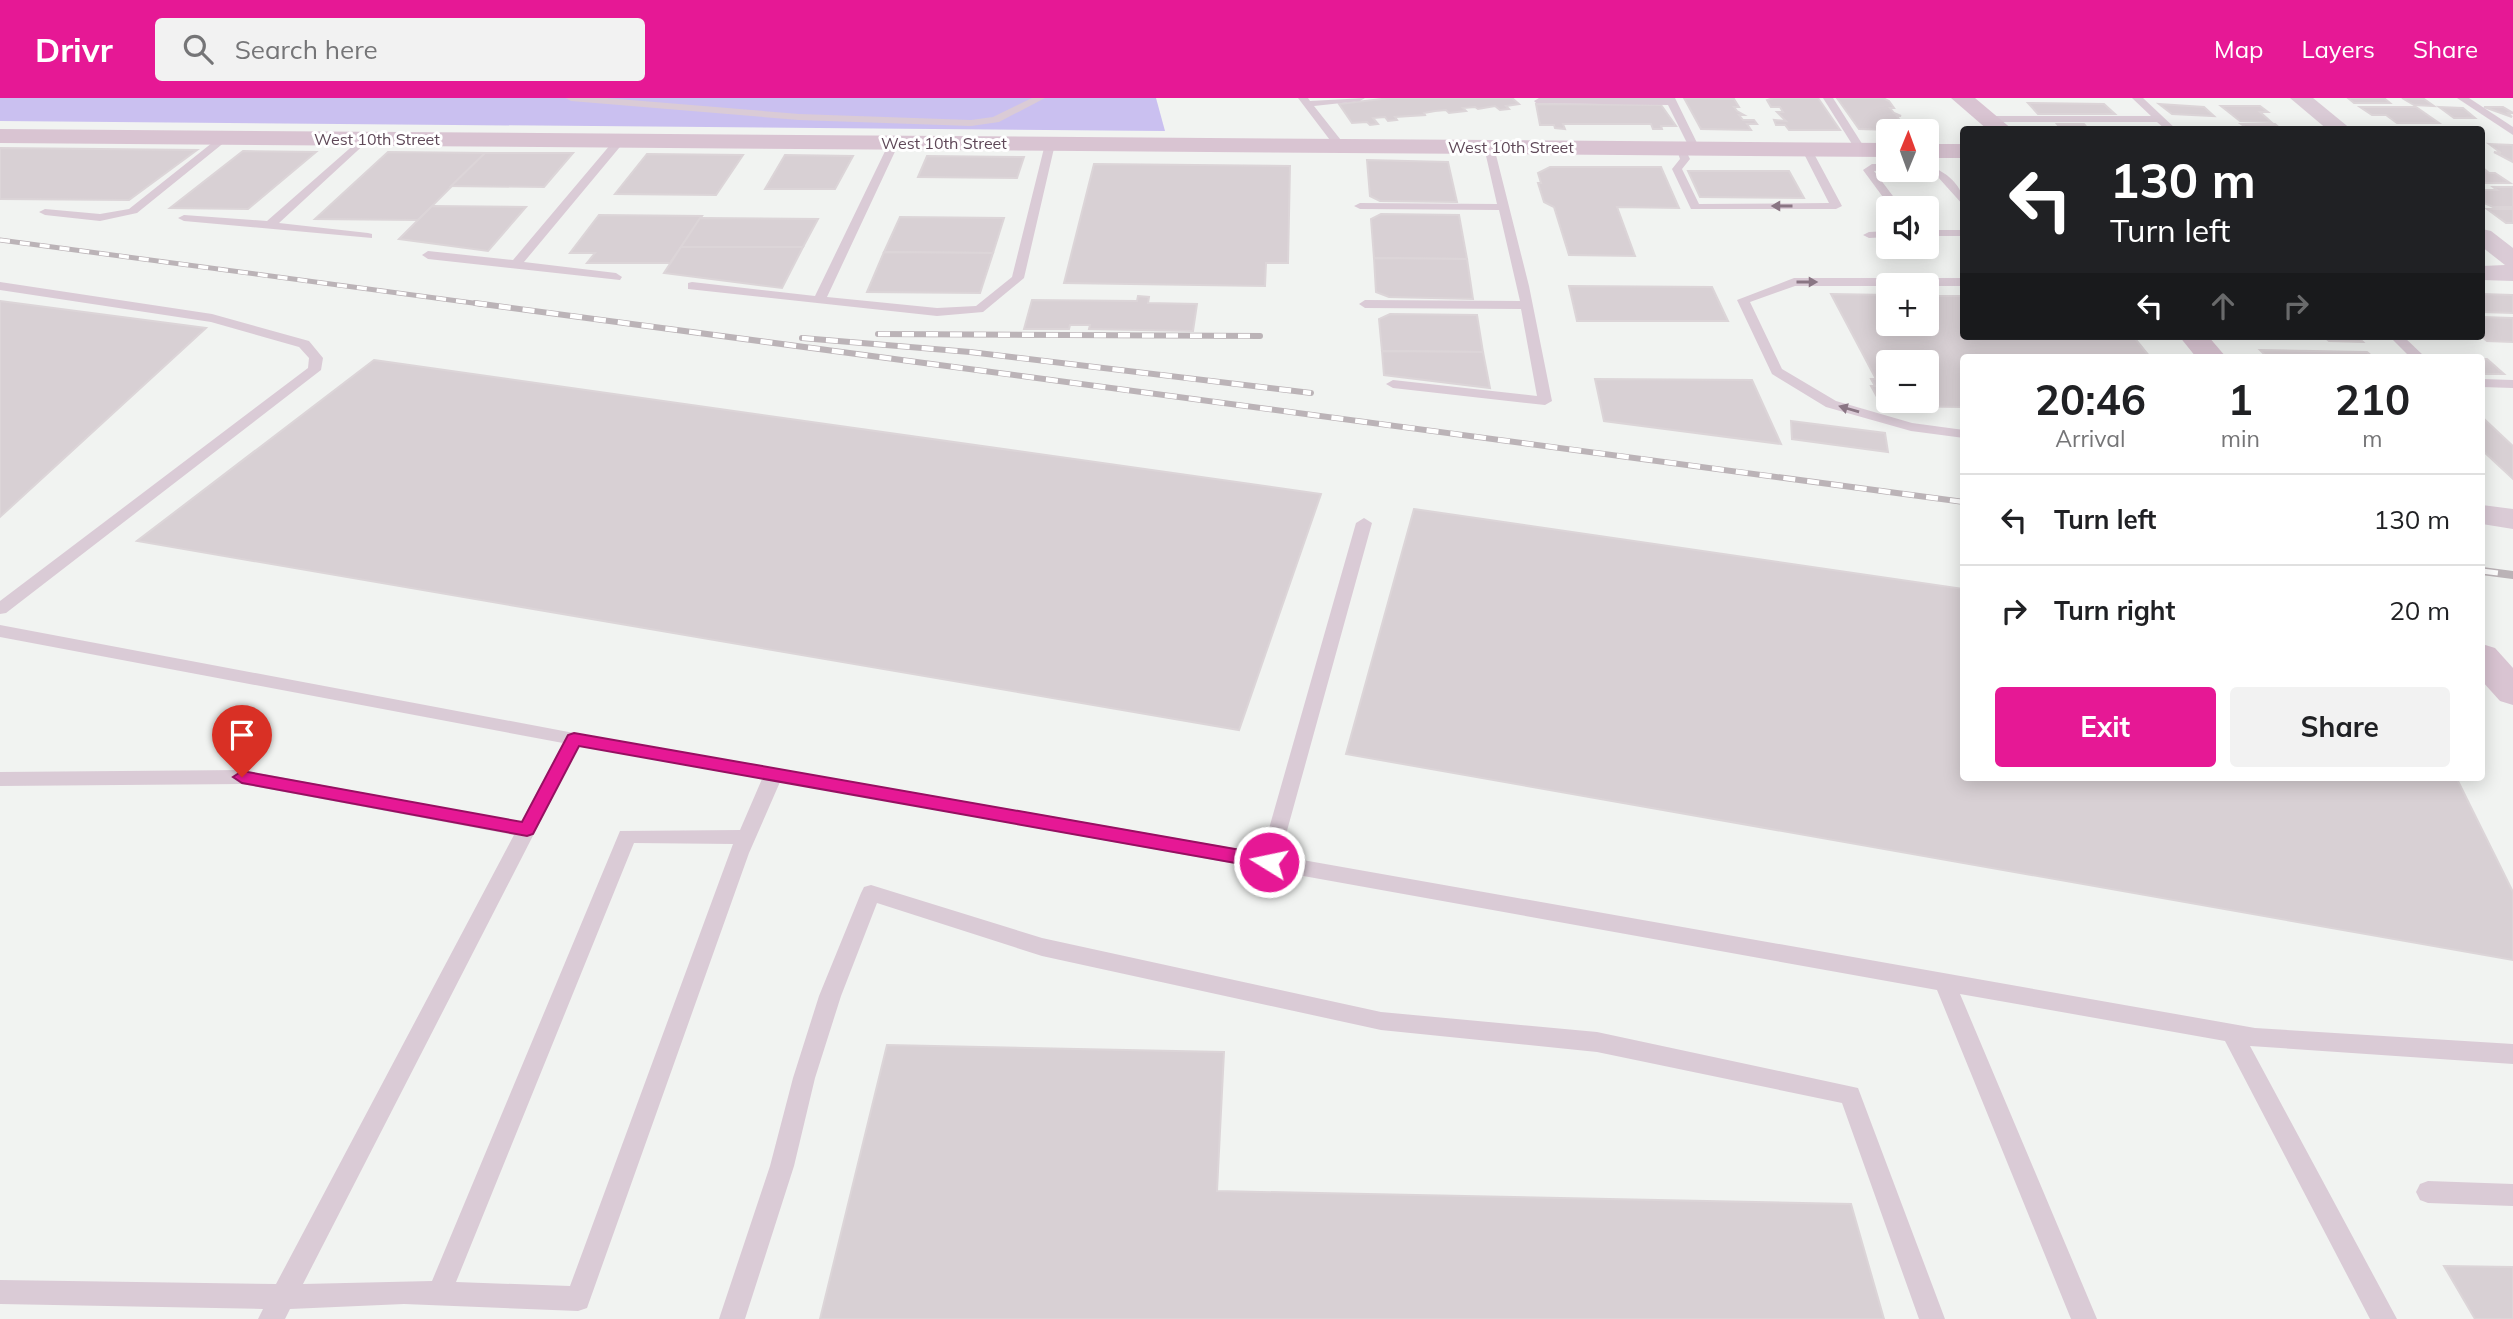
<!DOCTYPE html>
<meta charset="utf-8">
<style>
body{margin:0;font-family:Mulish,sans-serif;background:#f2f2f2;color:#202124;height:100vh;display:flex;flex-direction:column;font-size:26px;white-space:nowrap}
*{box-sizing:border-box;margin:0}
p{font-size:23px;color:#757577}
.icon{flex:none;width:38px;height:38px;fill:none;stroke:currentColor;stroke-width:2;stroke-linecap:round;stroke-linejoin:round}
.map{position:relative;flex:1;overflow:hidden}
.sheet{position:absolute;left:1960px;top:256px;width:525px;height:427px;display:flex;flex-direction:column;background:#fff;border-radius:7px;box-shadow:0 4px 18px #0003}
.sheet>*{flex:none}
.guide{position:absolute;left:1960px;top:28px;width:525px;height:214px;border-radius:7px;box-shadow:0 4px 18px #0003;background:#202124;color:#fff;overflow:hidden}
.needle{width:46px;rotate:1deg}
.buttons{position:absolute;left:1876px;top:21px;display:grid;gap:14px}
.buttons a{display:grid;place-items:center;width:63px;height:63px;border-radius:7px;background:#fff;box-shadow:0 4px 18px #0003;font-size:35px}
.pin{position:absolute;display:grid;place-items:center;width:60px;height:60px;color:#fff;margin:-72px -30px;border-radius:50% 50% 50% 0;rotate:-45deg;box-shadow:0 0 7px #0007}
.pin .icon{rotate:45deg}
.me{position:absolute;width:77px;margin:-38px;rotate:280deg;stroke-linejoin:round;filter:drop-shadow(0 0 5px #0008)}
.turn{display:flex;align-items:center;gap:24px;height:147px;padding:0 35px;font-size:32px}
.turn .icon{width:91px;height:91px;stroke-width:2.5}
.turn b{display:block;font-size:49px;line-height:60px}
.lanes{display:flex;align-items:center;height:66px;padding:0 35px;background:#0003;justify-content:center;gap:35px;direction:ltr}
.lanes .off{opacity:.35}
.eta{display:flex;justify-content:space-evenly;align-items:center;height:119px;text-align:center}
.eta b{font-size:42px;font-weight:700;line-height:49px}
.button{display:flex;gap:14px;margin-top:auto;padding:14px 35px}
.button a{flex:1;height:80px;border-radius:7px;background:#e61895;color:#fff;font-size:28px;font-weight:700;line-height:80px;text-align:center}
.button a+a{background:#f2f2f2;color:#202124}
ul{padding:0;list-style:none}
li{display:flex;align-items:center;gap:21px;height:91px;padding:0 35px;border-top:2px solid #e0e0e0}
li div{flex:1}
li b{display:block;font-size:26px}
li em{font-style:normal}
header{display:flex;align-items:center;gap:42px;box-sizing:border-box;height:98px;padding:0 35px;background:#e61895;color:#fff}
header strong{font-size:33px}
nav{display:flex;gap:38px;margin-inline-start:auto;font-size:24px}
.search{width:490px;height:63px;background:#f2f2f2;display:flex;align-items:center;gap:18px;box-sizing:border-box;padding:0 24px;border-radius:7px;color:#757577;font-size:26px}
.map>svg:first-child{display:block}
.green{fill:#cac0f0}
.building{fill:#d8d0d4;stroke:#dcd5d8;stroke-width:2;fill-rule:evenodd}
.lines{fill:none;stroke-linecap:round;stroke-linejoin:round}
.lane{fill:#dacbd6;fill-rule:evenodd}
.street{fill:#dacbd6;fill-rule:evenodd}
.secondary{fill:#d9c4d2;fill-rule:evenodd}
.rail-far2-casing{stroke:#bbb3b7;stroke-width:5}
.rail-far1-casing{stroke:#bbb3b7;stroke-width:6}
.rail-casing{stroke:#bbb3b7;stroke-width:8}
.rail-far2{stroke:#fff;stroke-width:3.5;stroke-dasharray:10;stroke-linecap:butt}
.rail-far1{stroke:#fff;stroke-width:4.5;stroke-dasharray:12;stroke-linecap:butt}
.rail{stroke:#fff;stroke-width:5;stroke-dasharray:16;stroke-linecap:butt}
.oneway{fill:#8a7684}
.route{fill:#e61895;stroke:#961061;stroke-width:2}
.labels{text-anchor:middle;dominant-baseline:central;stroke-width:6;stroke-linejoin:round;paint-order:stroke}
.far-street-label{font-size:16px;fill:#5f4858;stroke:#fff}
</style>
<header>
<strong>Drivr</strong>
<div class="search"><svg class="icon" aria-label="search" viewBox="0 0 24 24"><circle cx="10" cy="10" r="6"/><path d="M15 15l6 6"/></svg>Search here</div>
<nav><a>Map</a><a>Layers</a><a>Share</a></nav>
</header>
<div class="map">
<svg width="2513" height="1221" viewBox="0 0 2513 1221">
<rect width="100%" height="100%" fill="#f1f3f1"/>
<path class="green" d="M0 0H1156L1165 33 0 23Z"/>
<g class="building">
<path d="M1390 0H1512L1519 6 1506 8 1509 11 1500 12 1495 8 1478 11 1475 9 1463 10 1466 13 1449 15 1446 12 1435 13 1424 15 1425 17 1395 19 1397 22 1388 23 1385 19 1373 20 1378 26 1370 27 1367 24 1352 25 1339 6Z"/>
<path d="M1684 0 1734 1 1739 9H1734L1737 13 1744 17H1739L1743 22H1754L1757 26H1747L1751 32 1701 31Z"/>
<path d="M1774 0H1818L1840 32H1789L1785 27H1776L1774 22 1786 23 1777 14H1783L1780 9H1771L1767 2Z"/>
<path d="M1837 0H1883L1889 3 1894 10H1890L1894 15 1901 18H1897L1901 24H1912L1919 33 1859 31Z"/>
<path d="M2348 0H2384L2390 5H2354Z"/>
<path d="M2402 0 2424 1 2434 8 2414 7Z"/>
<path d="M2028 5 2104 6 2115 16H2038Z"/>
<path d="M1536 6 1661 7 1676 28H1661L1662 31H1653L1651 26H1563L1565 31 1555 30 1554 27H1540Z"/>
<path d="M2159 6 2204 9 2214 18 2172 16Z"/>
<path d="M2221 8H2260L2268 14H2260L2271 24 2240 23Z"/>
<path d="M2360 9H2416L2439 25H2397L2386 17H2372Z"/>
<path d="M2439 9 2463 10 2475 20H2454Z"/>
<path d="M2484 9H2503L2513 15H2508L2512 19Z"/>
<path d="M2057 26H2084L2089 32H2062Z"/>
<path d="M2241 26H2275L2282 32H2244L2247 30Z"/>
<path d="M2489 46 2513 47V64L2494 54 2501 55Z"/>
<path d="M0 50 197 52 129 102 0 101Z"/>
<path d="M243 53 316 54 248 111 170 110Z"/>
<path d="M388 54 485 55 418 122 315 121Z"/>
<path d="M485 55H573L544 89 451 88Z"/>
<path d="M647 56 743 57 716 97 615 96Z"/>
<path d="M785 57 853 58 835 91H765Z"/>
<path d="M927 58 1024 59 1017 80 918 79Z"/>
<path d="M1367 62 1448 64 1457 104 1380 103 1370 98Z"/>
<path d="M1094 66 1290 68 1288 165H1266L1265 188 1064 185Z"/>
<path d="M1550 69H1661L1679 110 1617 109 1635 158 1569 157 1554 109 1544 104 1538 85H1541L1538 75Z"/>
<path d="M2482 69 2489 75H2495L2510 85H2482Z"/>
<path d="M1688 73H1789L1804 100 1700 99Z"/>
<path d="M2493 89H2513V109H2493L2482 104V92H2497Z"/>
<path d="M432 108 526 109 488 153 399 141Z"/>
<path d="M2487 111H2513V125H2506Z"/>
<path d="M1381 116 1459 117 1467 161 1374 160 1371 121Z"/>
<path d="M599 117 702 118 670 165H587L595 155H570Z"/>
<path d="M900 119 1004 120 993 155 884 154Z"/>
<path d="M700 120 818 121 803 149H681Z"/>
<path d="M681 149H803L782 190 664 175Z"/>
<path d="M884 154 993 155 980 195 867 194Z"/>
<path d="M1374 160 1467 161 1473 201 1389 199 1376 194Z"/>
<path d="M1569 188 1712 189 1728 223H1577Z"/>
<path d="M1831 196 1888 197V226H1927V198H1964V238H2133L2150 259H1964V309L1882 308 1871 288H1875L1871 281H1876ZM1888 264H1927V303H1888Z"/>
<path d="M2482 196 2513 197V215L2482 214Z"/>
<path d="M1138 198 1149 199 1148 205 1197 206 1193 233 1089 231 1090 227H1070L1069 231H1024L1032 202 1137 203Z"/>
<path d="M0 203 206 230 0 419Z"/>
<path d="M1390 216 1477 217 1483 254 1382 253 1379 221Z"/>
<path d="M2482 219 2513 220V244L2487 243 2481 238Z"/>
<path d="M2323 238H2357L2363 244 2329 243Z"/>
<path d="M2260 252 2367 254 2373 259H2267Z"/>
<path d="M1382 253 1483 254 1490 290 1384 277Z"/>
<path d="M2482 261H2487L2504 276H2482Z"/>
<path d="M374 262 1321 396 1239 632 137 443Z"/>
<path d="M1595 281 1752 282 1781 346 1604 323Z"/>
<path d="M2482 319 2513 348V381L2482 352Z"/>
<path d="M1791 323 1885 335 1888 354 1792 341Z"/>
<path d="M1414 411 1964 491V679H2456L2513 794V862L1346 656Z"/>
<path d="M887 947 1224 954 1217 1093 1851 1106 1884 1221H820Z"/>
<path d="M2444 1168 2513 1169V1221H2475Z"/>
</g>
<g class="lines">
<g class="lane">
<path d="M566 0H606L799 16 971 22 993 19 1032 0H1045L999 24 971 28 799 22 571 3Z"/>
<path d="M1298 0H1308L1310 3 1365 0 1360 3 1314 8 1344 46V50H1336Z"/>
<path d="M1539 0H1675L1700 51 1691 53 1668 7 1536 5 1534 3Z"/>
<path d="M1823 0H1833L1866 52 1865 54H1857Z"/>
<path d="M2132 0H2143L2177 32H2166L2157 24H1990L1985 21 1990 18H2151Z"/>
<path d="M2457 0H2469L2513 29V37Z"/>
<path d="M222 37 231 39 137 115 100 123 45 117 39 114 45 111 100 116 129 111Z"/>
<path d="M365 37 370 40 369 42 279 125 368 135 372 136V140L184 123 178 120 184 117 267 123Z"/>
<path d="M620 39 625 42 624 44 524 164 616 175 622 179 620 182 428 161 422 157 428 153 513 162 616 40Z"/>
<path d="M894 42 899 45 827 199 937 210 976 208 1012 179 1045 46 1050 43 1055 46 1024 180 983 214 937 218 688 191V185L692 184 815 198 889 45Z"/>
<path d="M1489 46 1494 49 1529 188 1552 303 1545 307 1393 290 1386 286 1393 282 1537 298 1521 211 1365 210 1359 206 1365 202 1520 203 1499 112 1360 111 1354 108 1360 105 1497 106 1484 49Z"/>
<path d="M1676 49H1684L1690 61 1682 71 1699 106 1829 105 1802 52 1807 49 1812 52 1842 108 1836 111H1691L1672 71 1680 61Z"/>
<path d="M1872 66H1888L1890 72 1874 73 1902 110H1891L1863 72Z"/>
<path d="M1927 67C1946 73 1964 88 1964 108L1937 78 1923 72H1927Z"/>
<rect x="1927" y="132" width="37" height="6"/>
<path d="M1888 133V139L1869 140 1863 137 1869 134Z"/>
<path d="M1794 180H1964V188H1795L1750 204 1782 271 1836 303 1912 325 1964 332V340L1911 333 1826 309 1772 276 1737 202Z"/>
<path d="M0 184 212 216 309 243 323 260 321 272 6 515 0 516V503L308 270 309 260 299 249 211 224 0 192Z"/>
<path d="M2389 238H2403L2425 259H2410Z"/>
<path d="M2482 281 2513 282V290L2482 289Z"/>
<path d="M1364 420 1372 425 1280 758 2255 930 2513 946V966L2250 948 2397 1221H2370L2225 943 1960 896 2097 1221H2071L1937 892 780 684 749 755 587 1210 578 1213 404 1206 290 1211 285 1221H258L263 1211 0 1206V1182L276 1186 514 737 242 686 0 688V674L242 672 521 724 563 645 0 539V527L574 635 1262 755 1356 425ZM579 648 762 681 740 732 620 733 432 1183 303 1186ZM634 745 733 746 570 1188 456 1184Z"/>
<path d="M871 787 1042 840 1381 914 1597 934 1858 990 1945 1221H1919L1842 1005 1597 954 1381 932 1042 858 877 805 841 898 815 980 794 1068 745 1221H719L770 1068 793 980 819 898 861 795 864 789Z"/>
<path d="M2428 1083 2513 1086V1108L2428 1105 2420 1102 2416 1094 2420 1086Z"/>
</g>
<g class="street">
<path d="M2290 0H2313L2352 32H2328Z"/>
<path d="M2482 131 2491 133 2513 150V183L2482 182V168L2505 167 2482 149Z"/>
<path d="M2482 407 2513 411V431L2482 426Z"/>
</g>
<g class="secondary">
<path d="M1951 0H1975L2013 32H1988Z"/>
<path d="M0 31 1888 45V59L0 45Z"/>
<rect x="1927" y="46" width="37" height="14"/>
<path d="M2179 238H2208L2226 259H2196Z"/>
<path d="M2482 546 2495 550 2513 570V607L2500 603 2482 583Z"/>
</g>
<defs>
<path id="rail-far2" d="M0 142 488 207"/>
<g id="rail-far1">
<path d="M475 205 1964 404"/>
<path d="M878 236 1260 238"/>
<path d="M802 240 970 254 1311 295"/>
</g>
<path id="rail" d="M2482 473 2513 477"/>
</defs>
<use href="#rail-far2" class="rail-far2-casing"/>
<use href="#rail-far1" class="rail-far1-casing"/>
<use href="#rail" class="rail-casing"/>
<use href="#rail-far2" class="rail-far2"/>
<use href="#rail-far1" class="rail-far1"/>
<use href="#rail" class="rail"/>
</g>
<defs><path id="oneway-solid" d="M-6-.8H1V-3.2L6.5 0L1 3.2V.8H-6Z" transform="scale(1.75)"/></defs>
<g class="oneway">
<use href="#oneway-solid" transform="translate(1782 108) rotate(180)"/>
<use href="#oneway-solid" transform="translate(1807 184)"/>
<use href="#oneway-solid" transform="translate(1849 311) rotate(-164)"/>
</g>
<path class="route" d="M574 635 1269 757 1275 759 1278 764 1275 769 1269 771 579 648 533 736 527 738 242 685 233 679 242 673 522 724 568 637Z"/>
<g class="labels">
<g class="far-street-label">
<text x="377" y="41">West 10th Street</text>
<text x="944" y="45">West 10th Street</text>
<text x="1511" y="49">West 10th Street</text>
</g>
</g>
</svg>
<div class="buttons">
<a><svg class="needle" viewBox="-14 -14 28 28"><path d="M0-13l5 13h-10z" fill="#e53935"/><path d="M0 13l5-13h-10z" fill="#757577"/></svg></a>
<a><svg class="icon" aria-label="sound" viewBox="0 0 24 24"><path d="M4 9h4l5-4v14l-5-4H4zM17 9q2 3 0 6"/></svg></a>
<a>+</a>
<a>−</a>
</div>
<div class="pin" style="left:242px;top:679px;background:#d93025"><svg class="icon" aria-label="arrive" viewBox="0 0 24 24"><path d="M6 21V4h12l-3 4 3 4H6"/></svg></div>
<svg class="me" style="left:1269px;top:764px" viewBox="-20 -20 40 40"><circle r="17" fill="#e61895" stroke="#fff" stroke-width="3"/><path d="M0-11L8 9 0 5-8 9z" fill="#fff"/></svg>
<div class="guide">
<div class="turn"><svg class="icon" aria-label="left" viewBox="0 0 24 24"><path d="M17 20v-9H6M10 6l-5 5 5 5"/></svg><div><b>130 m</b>Turn left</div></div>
<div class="lanes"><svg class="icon" aria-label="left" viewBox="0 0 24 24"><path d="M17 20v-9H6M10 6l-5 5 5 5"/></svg><svg class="icon off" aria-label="ahead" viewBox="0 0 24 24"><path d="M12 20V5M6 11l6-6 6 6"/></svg><svg class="icon off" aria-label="right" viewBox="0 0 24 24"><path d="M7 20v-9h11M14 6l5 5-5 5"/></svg></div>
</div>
<section class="sheet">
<div class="eta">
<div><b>20:46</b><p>Arrival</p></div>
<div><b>1</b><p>min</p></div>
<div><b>210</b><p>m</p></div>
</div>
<ul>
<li><svg class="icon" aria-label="left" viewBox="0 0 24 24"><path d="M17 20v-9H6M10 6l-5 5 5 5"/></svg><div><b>Turn left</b></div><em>130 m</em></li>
<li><svg class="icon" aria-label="right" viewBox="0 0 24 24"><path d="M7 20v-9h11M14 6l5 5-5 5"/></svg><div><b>Turn right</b></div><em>20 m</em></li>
</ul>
<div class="button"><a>Exit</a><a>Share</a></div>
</section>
</div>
